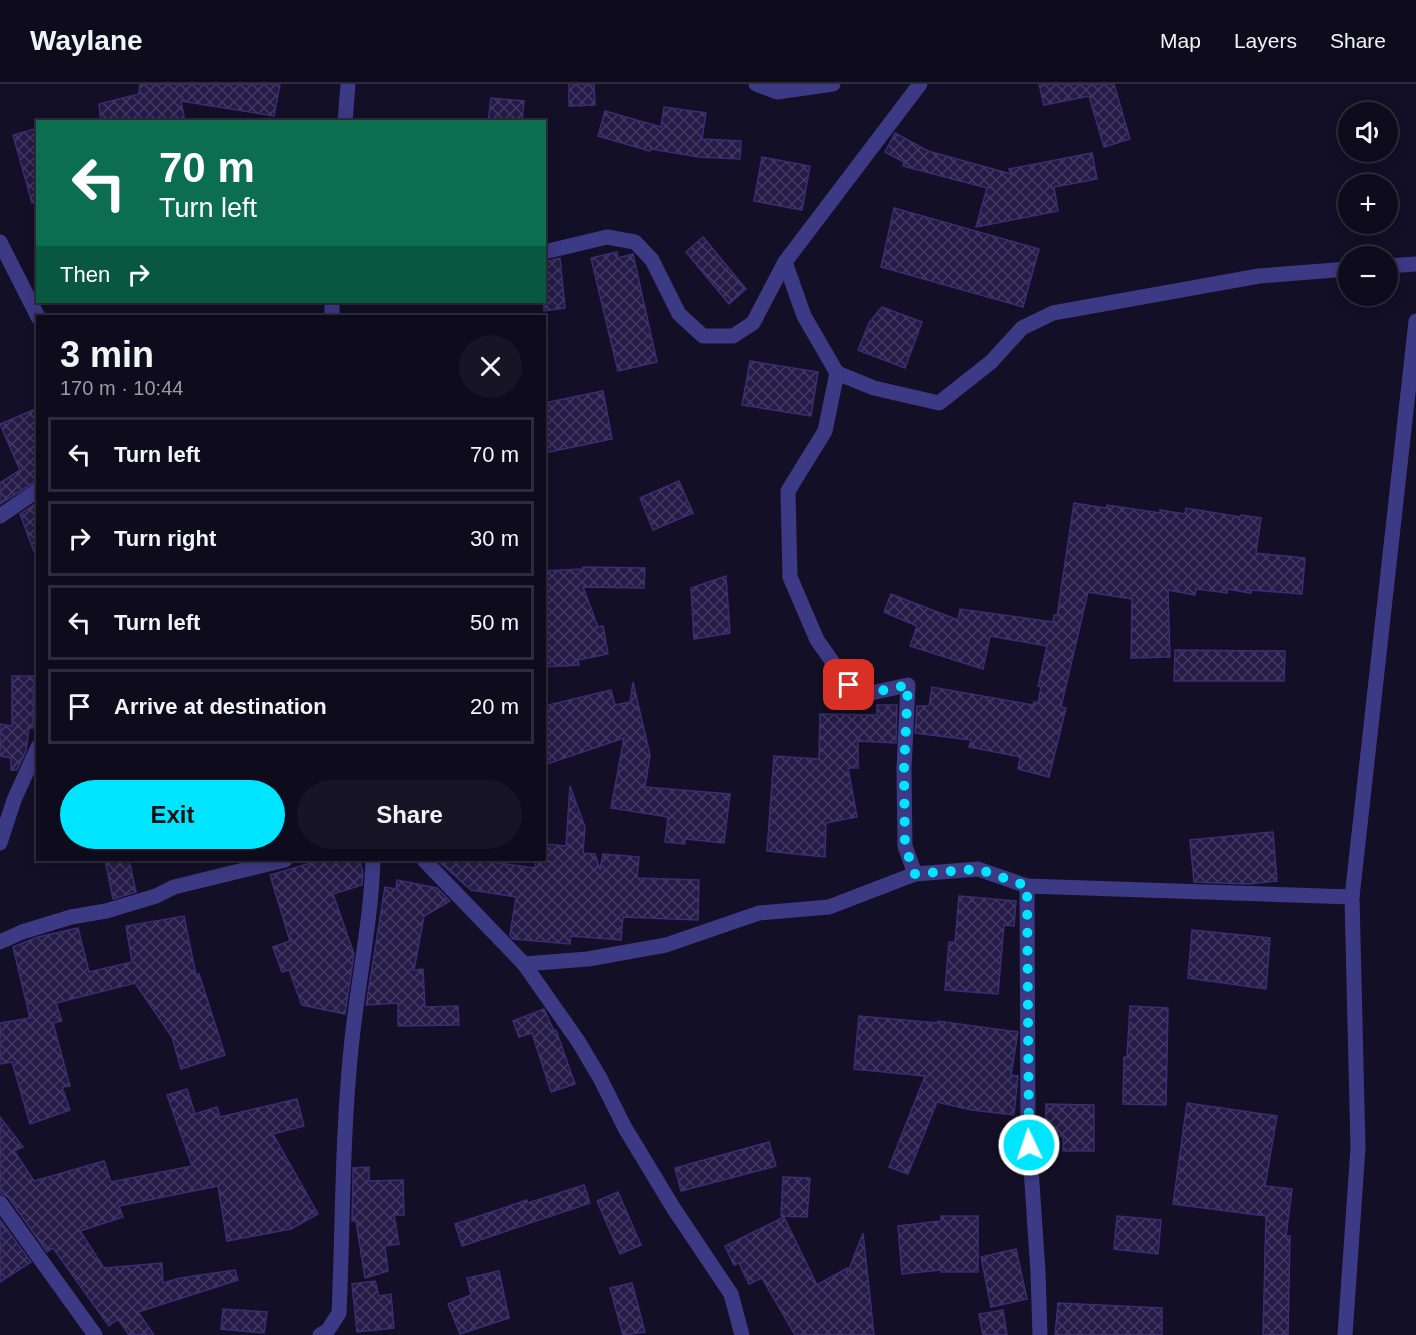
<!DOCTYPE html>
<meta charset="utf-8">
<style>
body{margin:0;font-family:Arial,sans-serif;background:#171425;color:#f1f3f6;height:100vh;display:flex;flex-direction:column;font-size:22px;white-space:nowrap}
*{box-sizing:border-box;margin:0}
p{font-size:20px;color:#9b9ba3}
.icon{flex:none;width:33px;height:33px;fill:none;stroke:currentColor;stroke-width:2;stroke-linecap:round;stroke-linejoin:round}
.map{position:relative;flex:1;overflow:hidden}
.details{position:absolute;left:36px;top:231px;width:510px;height:546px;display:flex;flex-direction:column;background:#0e0b1c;border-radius:0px;box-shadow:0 3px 15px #0003,0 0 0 2px #2e2b3b}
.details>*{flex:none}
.banner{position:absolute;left:36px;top:36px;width:510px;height:183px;border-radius:0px;box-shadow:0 3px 15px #0003,0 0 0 2px #2e2b3b;background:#0b6e4f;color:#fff;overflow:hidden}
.controls{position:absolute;left:1338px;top:18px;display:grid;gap:12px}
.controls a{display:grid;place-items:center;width:60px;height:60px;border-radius:50%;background:#0e0b1c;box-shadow:0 3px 15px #0003,0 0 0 2px #2e2b3b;font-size:30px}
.pin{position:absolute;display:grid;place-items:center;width:51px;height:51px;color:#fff;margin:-26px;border-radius:12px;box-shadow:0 3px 9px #0006}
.me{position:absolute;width:66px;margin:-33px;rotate:357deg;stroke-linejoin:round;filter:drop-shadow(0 0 4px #0008)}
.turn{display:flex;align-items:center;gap:21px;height:126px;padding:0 24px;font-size:27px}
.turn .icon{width:78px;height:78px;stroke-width:2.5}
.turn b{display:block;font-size:42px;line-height:51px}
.then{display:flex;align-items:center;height:57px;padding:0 24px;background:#0003;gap:12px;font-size:22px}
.round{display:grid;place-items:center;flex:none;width:63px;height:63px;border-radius:32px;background:#171425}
.summary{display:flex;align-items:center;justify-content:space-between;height:102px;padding:0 24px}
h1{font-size:36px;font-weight:700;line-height:45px}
.primary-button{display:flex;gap:12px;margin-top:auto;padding:12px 24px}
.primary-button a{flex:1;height:69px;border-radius:36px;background:#00e5ff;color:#111;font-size:24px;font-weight:700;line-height:69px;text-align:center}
.primary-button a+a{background:#171425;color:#f1f3f6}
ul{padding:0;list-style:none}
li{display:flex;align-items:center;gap:18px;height:75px;margin:0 12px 9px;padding:0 12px;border:3px solid #2e2b3b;border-radius:0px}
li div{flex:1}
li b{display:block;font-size:22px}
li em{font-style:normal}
header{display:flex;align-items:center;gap:36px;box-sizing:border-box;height:84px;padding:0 30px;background:#0e0b1c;border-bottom:2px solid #2e2b3b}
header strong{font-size:28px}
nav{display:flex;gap:33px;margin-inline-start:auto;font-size:21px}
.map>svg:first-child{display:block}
.building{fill:url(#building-cross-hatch);stroke:#3b2d73;stroke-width:1.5}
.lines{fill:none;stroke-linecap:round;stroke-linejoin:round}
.minor{stroke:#3d3a85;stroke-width:15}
.tertiary{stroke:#3d3a85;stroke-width:15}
.route{stroke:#00e5ff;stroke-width:10;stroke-dasharray:0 18}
</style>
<header>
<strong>Waylane</strong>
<nav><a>Map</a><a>Layers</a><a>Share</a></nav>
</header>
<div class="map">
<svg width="1416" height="1251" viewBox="0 0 1416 1251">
<defs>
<pattern id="building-cross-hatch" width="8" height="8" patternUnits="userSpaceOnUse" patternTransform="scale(1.5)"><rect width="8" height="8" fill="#241b47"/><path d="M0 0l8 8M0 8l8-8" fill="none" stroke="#433b63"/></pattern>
</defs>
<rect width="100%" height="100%" fill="#130f26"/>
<g class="building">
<path d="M140 0H280L274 32 181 17 185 38H101L99 20 139 10Z"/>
<path d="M569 0H594L595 21 569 22Z"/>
<path d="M1039 0H1114L1130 55 1104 63 1089 12 1044 21Z"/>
<path d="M491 14 524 17 522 38H488Z"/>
<path d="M664 23 706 29 702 55 741 57 740 75 699 73 651 65 650 67 598 52 605 27 661 43Z"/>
<path d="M38 44V118L32 119 13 51Z"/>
<path d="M895 49 928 67 1011 90 1009 85 1092 69 1097 95 1054 103 1058 127 976 143 987 104 903 82 904 78 885 68Z"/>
<path d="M762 73 810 82 802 126 754 117Z"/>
<path d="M894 124 1039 165 1023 223 881 183Z"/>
<path d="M703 153 746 205 729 220 686 168Z"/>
<path d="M617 168 618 174 633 170 657 278 618 287 591 174Z"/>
<path d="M560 174 565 224 544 227V178Z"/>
<path d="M882 223 922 238 905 284 858 266 869 239Z"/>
<path d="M750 277 818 288 811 332 742 321Z"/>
<path d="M603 307 612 355 544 369V319Z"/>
<path d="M38 324V396L0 420V399L20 386 0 340Z"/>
<path d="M679 397 693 429 653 446 640 414Z"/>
<path d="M38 418V472L36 473 20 430Z"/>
<path d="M1074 419 1106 424 1107 421 1160 429V426L1185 430 1186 424 1240 433 1241 431 1261 434 1256 469 1305 474 1302 510 1251 506V509L1227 505V509L1196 505 1195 511 1168 506 1170 573 1131 574 1132 515 1088 508 1061 623 1066 624 1049 693 1018 685 1020 673 969 663 971 656 915 649 917 622H929L932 603 1033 621 1034 618 1038 619 1041 603 1038 602 1047 562 990 552 983 585 910 562 917 542 884 528 891 510 958 536 960 525 1053 538 1054 531 1057 532Z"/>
<path d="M583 483 645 484 644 504 583 503 598 543 603 542 608 570 578 576 579 581 544 583V487L583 485Z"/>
<path d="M726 492 730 549 694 555 691 504Z"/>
<path d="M1175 566 1285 567 1284 597H1174Z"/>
<path d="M12 592H34L33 644H29L26 667 17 686H11V674L0 672V640L12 642Z"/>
<path d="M633 598 650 671 645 703 730 710 724 759 685 755V760L665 758 668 733 611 724 624 654 544 681V622L611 606 615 621 630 618Z"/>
<path d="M877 621H897L896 659 858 657V684H848L857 733 826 739 825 773 767 767 774 672 819 675 820 630 877 631Z"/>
<path d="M570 702 585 743 583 769 595 770 600 785 603 770 639 773 637 794 699 796 698 836 623 833 621 856 571 852 570 860 513 855 510 851 516 813 471 806 437 776H478L535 784 536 776H544V760L566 762Z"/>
<path d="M1273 748 1277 797 1249 800 1194 798 1190 756Z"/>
<path d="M105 776H129L136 808 113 815Z"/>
<path d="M321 776H359L363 788 362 801 333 810 354 870 345 930 302 921 289 886 282 888 273 863 290 857 270 791Z"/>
<path d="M397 796 437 804 450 817 424 832 414 886 423 885 425 923 458 922 459 941 398 942V919L366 921 385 803 396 805Z"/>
<path d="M959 812 1016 817 1014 842 1004 841 998 910 945 906 949 858H955Z"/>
<path d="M184 832 196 891 199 890 225 971 181 985 172 953 135 899 56 919 62 937 53 939 70 1002 62 1003 70 1026 30 1040 12 978 0 980V939L30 934 13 863 38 853 78 844 89 888 132 878 126 842Z"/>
<path d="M1192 846 1270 854 1266 905 1188 894Z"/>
<path d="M1130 922 1168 924 1166 1021 1123 1020 1124 973H1127Z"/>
<path d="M544 925 554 947 556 946 575 1000 551 1008 532 949 519 953 513 937Z"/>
<path d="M859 932 938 939V937L1018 948 1011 991 1018 992 1014 1031 972 1026 937 1018 908 1090 889 1083 925 992 854 985Z"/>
<path d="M187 1005 195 1030 217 1023 220 1033 297 1015 304 1042 273 1050 318 1130 291 1145 227 1157 218 1102 119 1122 123 1133 80 1147 104 1184 162 1179 163 1199 180 1194 235 1186 238 1196 138 1228 154 1251H129L118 1235 109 1242 53 1164 47 1168 8 1113 0 1109V1033L23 1063 14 1067 34 1097 104 1077 111 1098 192 1082 167 1011Z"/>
<path d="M1187 1019 1277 1032 1265 1102 1292 1105 1286 1152H1290L1288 1251H1263L1266 1132 1173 1120Z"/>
<path d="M1046 1020 1094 1021V1067H1063V1052H1045Z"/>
<path d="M769 1058 776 1082 681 1107 675 1084Z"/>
<path d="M369 1083V1097L403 1096 404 1131H394L399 1160 385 1162 388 1187 365 1194 356 1137H352L353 1097V1084Z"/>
<path d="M783 1093 810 1094 807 1133 781 1132Z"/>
<path d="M584 1101 590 1119 462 1162 455 1140 527 1116 528 1119Z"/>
<path d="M618 1108 641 1161 620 1170 597 1117Z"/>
<path d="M941 1132H978V1188H941V1186L902 1190 898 1142 941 1137Z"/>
<path d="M1117 1132 1161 1136 1158 1170 1114 1165Z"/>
<path d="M784 1133 817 1201 847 1184V1190L863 1149 874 1251H795L762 1194 749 1200 739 1179 734 1181 725 1162Z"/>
<path d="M0 1136 31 1178 0 1198Z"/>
<path d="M1016 1165 1027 1215 991 1223 981 1173Z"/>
<path d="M499 1187 509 1234 460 1250 448 1220 471 1211 467 1194Z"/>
<path d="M375 1197 379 1212 391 1210 394 1244 357 1248 352 1200Z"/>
<path d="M632 1199 645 1248 623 1251 610 1204Z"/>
<path d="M1058 1219 1162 1224V1251H1055Z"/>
<path d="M223 1225 267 1228 264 1249 221 1245Z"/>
<path d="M1003 1226 1007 1251H983L979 1230Z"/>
</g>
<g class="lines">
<g class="minor">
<path d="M756 0 777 8 833 0"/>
<path d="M345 38 348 0"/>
<path d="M0 158 38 233"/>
<path d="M544 168 607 153 635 158 652 176 679 230 703 252H733L753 239 785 178 920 0"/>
<path d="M785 178 804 232 837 289 874 304 939 319 991 278 1022 244 1053 229 1259 192 1348 185"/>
<path d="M1388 182 1416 180"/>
<path d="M332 232V218"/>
<path d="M837 289 825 347 788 407 790 493 817 556 849 601 871 609 908 601 904 685 905 762 915 790"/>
<path d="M0 432 38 406"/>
<path d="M0 759 14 716 38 663"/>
<path d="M424 776 524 880 578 957 600 994 625 1044 674 1125 731 1210 742 1251"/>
<path d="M1027 802 1028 1040 1038 1188 1040 1251"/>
<path d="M0 858 22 848 71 833 106 827 156 812 174 803 285 776"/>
<path d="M524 880 588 875 666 861 759 829 829 823 915 790 978 785 1027 802 1352 813"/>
<path d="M320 1251 328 1246 339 1229C343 1141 342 1053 351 965 357 902 371 839 373 776"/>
</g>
<g class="tertiary">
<path d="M0 1119 95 1251"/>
<path d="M1345 1251 1358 1064 1352 813 1416 237"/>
</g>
</g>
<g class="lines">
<path class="route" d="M849 601 871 609 908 601 904 685 905 762 915 790 978 785 1027 802 1029 1061"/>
</g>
</svg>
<div class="controls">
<a><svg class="icon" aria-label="sound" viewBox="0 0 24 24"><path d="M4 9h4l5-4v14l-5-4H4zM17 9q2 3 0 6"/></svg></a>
<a>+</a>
<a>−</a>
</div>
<div class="pin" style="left:849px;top:601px;background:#d93025"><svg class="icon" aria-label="arrive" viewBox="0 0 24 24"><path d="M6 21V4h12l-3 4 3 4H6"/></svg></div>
<svg class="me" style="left:1029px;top:1061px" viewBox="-20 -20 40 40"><circle r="17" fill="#00e5ff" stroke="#fff" stroke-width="3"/><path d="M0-11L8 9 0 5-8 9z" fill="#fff"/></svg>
<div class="banner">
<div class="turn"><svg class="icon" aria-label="left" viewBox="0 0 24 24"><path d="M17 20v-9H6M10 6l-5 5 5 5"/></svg><div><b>70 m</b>Turn left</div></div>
<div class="then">Then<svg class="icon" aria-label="right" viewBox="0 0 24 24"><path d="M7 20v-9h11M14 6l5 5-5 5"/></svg></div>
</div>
<section class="details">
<div class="summary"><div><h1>3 min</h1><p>170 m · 10:44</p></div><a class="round"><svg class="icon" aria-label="close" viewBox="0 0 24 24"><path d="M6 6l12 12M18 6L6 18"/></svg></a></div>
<ul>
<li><svg class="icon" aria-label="left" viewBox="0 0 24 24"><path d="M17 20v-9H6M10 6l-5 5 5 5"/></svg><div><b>Turn left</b></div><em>70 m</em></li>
<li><svg class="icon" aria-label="right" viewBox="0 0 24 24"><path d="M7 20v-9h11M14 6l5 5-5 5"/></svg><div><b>Turn right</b></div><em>30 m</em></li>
<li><svg class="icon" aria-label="left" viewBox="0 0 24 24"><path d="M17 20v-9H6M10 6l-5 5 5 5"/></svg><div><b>Turn left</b></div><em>50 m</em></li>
<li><svg class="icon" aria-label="arrive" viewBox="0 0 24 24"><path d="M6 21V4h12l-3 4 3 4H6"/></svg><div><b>Arrive at destination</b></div><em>20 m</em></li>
</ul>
<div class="primary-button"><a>Exit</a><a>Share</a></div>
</section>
</div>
